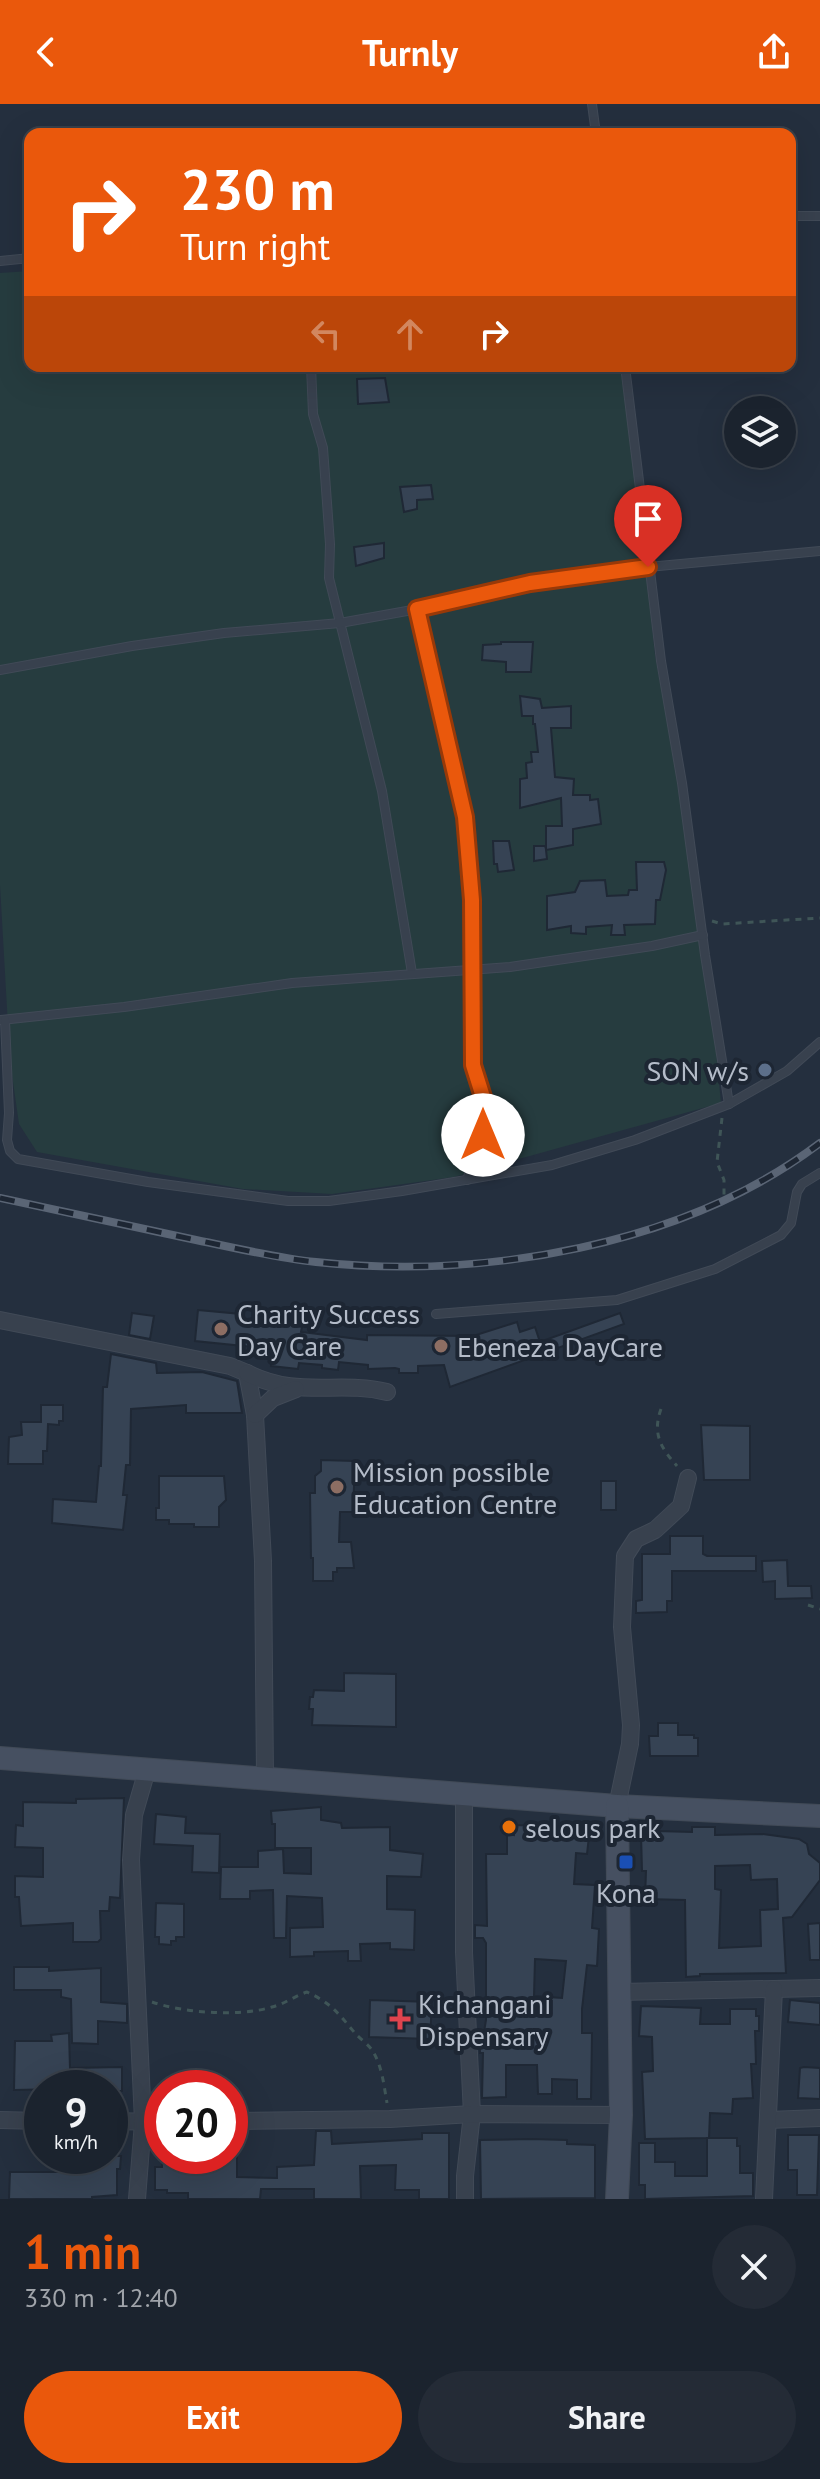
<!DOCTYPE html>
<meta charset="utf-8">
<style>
body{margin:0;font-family:"PT Sans",sans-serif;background:#242b36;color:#f1f3f6;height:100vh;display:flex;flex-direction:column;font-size:30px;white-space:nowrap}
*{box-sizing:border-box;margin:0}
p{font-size:26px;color:#a0a4aa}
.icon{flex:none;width:44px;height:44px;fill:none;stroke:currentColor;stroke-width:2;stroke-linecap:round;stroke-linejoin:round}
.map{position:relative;height:2095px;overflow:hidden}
.panel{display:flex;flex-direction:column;background:#1b232e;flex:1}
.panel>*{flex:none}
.top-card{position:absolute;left:24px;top:24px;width:772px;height:244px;border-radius:16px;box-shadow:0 8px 32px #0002,0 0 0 2px #39404a;background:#ea580c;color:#fff;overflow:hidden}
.fabs{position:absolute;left:724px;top:292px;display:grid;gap:16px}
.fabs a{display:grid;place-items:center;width:72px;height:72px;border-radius:50%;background:#1b232e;box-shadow:0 8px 32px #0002,0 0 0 2px #39404a;font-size:40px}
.speed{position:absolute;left:24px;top:1966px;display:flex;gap:16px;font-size:40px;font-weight:700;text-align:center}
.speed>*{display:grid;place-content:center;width:104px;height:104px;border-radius:50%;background:#1b232e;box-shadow:0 8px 32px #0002,0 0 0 2px #39404a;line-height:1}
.speed small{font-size:20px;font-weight:400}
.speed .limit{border:12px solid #d22;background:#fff;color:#111}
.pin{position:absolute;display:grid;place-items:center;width:68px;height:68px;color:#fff;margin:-82px -34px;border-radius:50% 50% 50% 0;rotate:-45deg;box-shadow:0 0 8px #0007}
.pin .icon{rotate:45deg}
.me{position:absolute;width:88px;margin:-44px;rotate:0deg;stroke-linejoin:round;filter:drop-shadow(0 0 6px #0008)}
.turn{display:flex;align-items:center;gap:28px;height:168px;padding:0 24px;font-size:36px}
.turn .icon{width:104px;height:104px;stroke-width:2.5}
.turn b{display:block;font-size:56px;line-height:68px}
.lanes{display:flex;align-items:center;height:76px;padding:0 24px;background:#0003;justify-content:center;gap:40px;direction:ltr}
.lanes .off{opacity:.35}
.round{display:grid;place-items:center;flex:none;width:84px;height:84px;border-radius:42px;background:#242b36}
.head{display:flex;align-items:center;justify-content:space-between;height:136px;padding:0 24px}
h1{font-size:48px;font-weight:800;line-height:60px;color:#ea580c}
.button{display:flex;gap:16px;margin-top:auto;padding:16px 24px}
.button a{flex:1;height:92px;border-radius:48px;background:#ea580c;color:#fff;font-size:32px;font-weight:800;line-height:92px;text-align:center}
.button a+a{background:#242b36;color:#f1f3f6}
header{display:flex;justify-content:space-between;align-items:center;height:104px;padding:0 24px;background:#ea580c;color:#fff;font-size:36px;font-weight:800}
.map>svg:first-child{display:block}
.green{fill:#263c3f}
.building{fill:#364354;stroke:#1f2835;stroke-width:2;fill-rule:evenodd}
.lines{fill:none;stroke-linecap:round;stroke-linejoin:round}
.lane-casing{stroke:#414a57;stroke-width:10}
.street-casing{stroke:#414a57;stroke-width:18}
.secondary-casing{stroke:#414a57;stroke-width:24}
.path{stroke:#3f5557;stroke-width:3;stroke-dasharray:6 6;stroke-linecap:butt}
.lane{stroke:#38414e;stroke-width:8}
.street{stroke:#38414e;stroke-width:16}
.secondary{stroke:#465061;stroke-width:22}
.rail-casing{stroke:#5a6575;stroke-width:8}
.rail{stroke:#1d2633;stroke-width:5;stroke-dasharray:15;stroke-linecap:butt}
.route-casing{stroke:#983908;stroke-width:20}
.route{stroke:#ea580c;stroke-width:14}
.service-dot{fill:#5c6f8a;stroke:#1d2633;stroke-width:3}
.education-dot{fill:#8d6e63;stroke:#1d2633;stroke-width:3}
.food-dot{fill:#e8710a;stroke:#1d2633;stroke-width:3}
.transit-dot{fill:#1a4fb4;stroke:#1d2633;stroke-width:3}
.health-dot{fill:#e0444e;stroke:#1d2633;stroke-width:3}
.labels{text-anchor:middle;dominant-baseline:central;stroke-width:8;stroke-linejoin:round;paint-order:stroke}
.poi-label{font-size:28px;fill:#b4bcc9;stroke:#1d2633;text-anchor:start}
</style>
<header><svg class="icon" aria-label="back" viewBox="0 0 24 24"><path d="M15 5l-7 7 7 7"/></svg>Turnly<svg class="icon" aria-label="share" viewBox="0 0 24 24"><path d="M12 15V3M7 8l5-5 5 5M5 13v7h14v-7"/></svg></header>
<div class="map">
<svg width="820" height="2095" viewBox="0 0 820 2095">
<rect width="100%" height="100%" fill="#242f3e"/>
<path class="green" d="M30 167V262H625L655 551 680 683 713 916 721 999 454 1073 332 1090 243 1085 37 1048 19 1020 10 957 0 781V169Z"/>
<g class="building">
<path d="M385 274 389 298 358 300 357 275Z"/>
<path d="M431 381 433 395 417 396V405L404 408 400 383Z"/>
<path d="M384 439V454L356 462 354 443Z"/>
<path d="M501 538H533L531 568H506V558L482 556 483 541 501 540Z"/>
<path d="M520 592 540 595 542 604 571 602V624H551L555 673 574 675 573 691H590V696L598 695 601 720 573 725V741L546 746 547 755 534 757V742H545L546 745V722H562L561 694 520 704V675L527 674 526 659 532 658 531 648H538L535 620H533V612H522Z"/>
<path d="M493 737H509L514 766 498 768 497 760H494Z"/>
<path d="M636 758H664L666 766 660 796H656L655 820 624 821 625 831H611L612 821 586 823V830L571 829V822L547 826V792L575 788 580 777 605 776 607 792 628 791 629 786H637Z"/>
<path d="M198 1206 241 1210V1216L267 1217 302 1223 301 1228 367 1236V1231L473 1232 517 1218 520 1228 535 1223 540 1238 620 1209 624 1220 450 1283 444 1261 418 1262V1269H399V1265L395 1264 368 1265V1261L339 1258 338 1266 322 1264V1261L299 1259 298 1265 271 1262 273 1245 195 1237Z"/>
<path d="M132 1209 154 1212 150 1235 129 1231Z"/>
<path d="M111 1250 156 1259 157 1269 202 1268 237 1277 242 1309H186V1301L131 1305 130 1361H126L123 1391H127L123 1426 52 1419 53 1395 96 1398 99 1362H101L103 1283H107Z"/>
<path d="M41 1301H63V1317H59V1321L48 1320 47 1347H43V1360H8L9 1333 22 1331 21 1318H41Z"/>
<path d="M701 1321 750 1322V1376H704Z"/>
<path d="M321 1356 355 1357 353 1408H340L339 1438H351L354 1464H337V1468H333V1477H313V1454H311L310 1389H315V1372L321 1367Z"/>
<path d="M159 1372H224L226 1396 219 1403V1423H194V1420H169V1416H156V1404H159Z"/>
<rect x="601" y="1377" width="15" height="29"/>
<path d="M670 1432H703V1450L707 1452H756V1467H672V1497H667V1508L636 1509V1497L642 1496V1450H670Z"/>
<path d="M787 1456 788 1482H811L812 1494 775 1495V1477L763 1478 762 1457Z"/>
<path d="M344 1569 396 1570V1623L312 1621 313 1605H309L310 1593H313L314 1586 344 1587Z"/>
<path d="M658 1619H678V1631H694V1634H698V1652H650L649 1632H658Z"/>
<path d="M124 1694 120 1794 110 1793 109 1807H100L101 1835 98 1838H73V1819L21 1822 19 1793H15V1772L43 1773V1744L15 1743 16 1721 23 1722V1698L76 1699V1695Z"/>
<path d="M321 1703V1716L341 1719 342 1724 390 1723V1746L423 1750 421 1773 387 1772V1805L415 1806 414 1846 390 1845V1839L360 1840 361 1857H348V1847L314 1848V1852L290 1853V1824L323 1823 322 1794 287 1792 286 1834H274L273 1786 250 1787V1795H220L221 1763H258V1747L283 1745 284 1769 311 1770V1744H275V1720H272L271 1707Z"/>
<path d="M156 1710 186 1713 185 1729 220 1730 219 1769 192 1768 193 1742 154 1740Z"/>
<path d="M514 1721 539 1722V1727L589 1732 587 1750 576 1749 574 1780 595 1781 592 1824 599 1825 597 1862 587 1861 582 1905V1929H592L591 1995H577V1976L552 1975V1990H538L537 1961H506V1993L482 1994 483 1949H480L479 1928H484L486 1916V1839L483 1834H475V1821L487 1822 486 1750H507V1730L514 1731ZM535 1855 566 1857 562 1894 534 1892Z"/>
<path d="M692 1723H715V1731L763 1730 799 1735 807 1740 809 1750 820 1759V1776L792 1813 783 1814 786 1869 700 1870V1872L686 1873 685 1796 645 1795 646 1767H642L641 1730H655L656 1727 692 1728ZM750 1761 751 1776 777 1775 778 1805 760 1806 761 1842 719 1844 721 1786 715 1785V1762Z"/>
<path d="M156 1799 184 1800V1833H176V1837H171V1841L159 1840V1833H155Z"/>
<path d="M820 1819V1856H810L808 1820Z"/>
<path d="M14 1863H49V1867L101 1864V1898L127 1900V1919L98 1917V1940L72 1939 71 1895 61 1893V1886H14Z"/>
<path d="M370 1896 432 1898 430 1935 369 1933Z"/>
<path d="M790 1896 820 1899V1921L788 1918Z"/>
<path d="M641 1902 701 1904 700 1920H730V1905H756V1912H759V1927H755L756 1960H751L753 1994 733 1995 732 2010 710 2009 709 2034 645 2035 642 1968 653 1967 652 1933 639 1932Z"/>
<path d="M69 1929 70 1964 122 1963V1987H110V1984L14 1986 15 1937H52L51 1931Z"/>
<path d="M804 1963 820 1964V1995L798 1994 800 1964Z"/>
<path d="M316 2027H331L332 2040 422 2035V2029H449V2095H419V2086H395L396 2061 360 2062 361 2095H314V2085H261L260 2095H188V2089H167V2086H155V2063H162V2052H237V2073L277 2074V2063L314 2061Z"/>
<path d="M788 2031H819L817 2091H797V2066H788Z"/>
<path d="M707 2034H737V2042H740V2069H753V2092L645 2095V2081H639V2039H655V2058H675V2072H707Z"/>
<path d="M531 2035 567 2036V2040L595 2041V2094L481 2095 480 2036Z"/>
<path d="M71 2052H121L120 2065H117V2091L92 2093V2095H9L10 2068H71Z"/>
</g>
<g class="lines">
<defs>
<g id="lane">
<path d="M592 0 596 30"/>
<path d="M790 112H820"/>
<path d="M0 157 30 154"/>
<path d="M311 262 313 310 323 344 330 440 329 474 382 687 412 869"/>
<path d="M625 262 661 557 682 679 705 851 729 1000"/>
<path d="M417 505 465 713 472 796 473 961 483 993 487 1018 467 1076"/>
<path d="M0 566 132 542 224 529 340 519 429 503 530 479 648 463 820 447"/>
<path d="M1 916 124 903 292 879 510 863 652 842 703 831"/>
<path d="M5 916 9 1009 7 1036 10 1047 18 1055 148 1078 288 1097H329L402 1087 552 1061 635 1036 729 1000 787 967 820 938"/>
<path d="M436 1210 617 1196 715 1165 781 1131 791 1119 797 1088 802 1080 820 1069"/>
</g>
<g id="street">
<path d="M0 1216 230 1262 247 1269 255 1311 263 1457 265 1674"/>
<path d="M247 1269C298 1295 338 1276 387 1288"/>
<path d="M255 1311 273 1294 296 1285"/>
<path d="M464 1690V1848L472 2010 465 2072V2095"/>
<path d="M617 1702 630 1640 631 1621 622 1523 625 1452 636 1435 655 1426 681 1402 688 1374"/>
<path d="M619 1888 820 1884"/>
<path d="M0 2016 42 2017"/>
<path d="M768 2016 820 2014"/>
<path d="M110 2017 162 2018"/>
<path d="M230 2017 390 2015 472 2010 621 2011"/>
<path d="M137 2095 143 2018 131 1756 134 1711 147 1666"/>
<path d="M764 2095 774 1885"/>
</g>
<g id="secondary">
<path d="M0 1654 617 1702 820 1712"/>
<path d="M617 1702 621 2011 617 2095"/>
</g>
</defs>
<use href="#lane" class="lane-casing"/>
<use href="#street" class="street-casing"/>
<use href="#secondary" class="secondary-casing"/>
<g class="path">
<path d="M712 817 722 820 820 814"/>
<path d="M722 1014 717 1058 724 1076V1098"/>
<path d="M661 1305C652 1330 661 1344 677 1362"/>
<path d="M808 1501 820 1505"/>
<path d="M152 1898C184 1909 240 1913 272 1903 284 1900 295 1892 307 1888 331 1899 338 1909 354 1928 359 1934 367 1939 372 1946 382 1961 384 1982 387 1999"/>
</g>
<use href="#lane" class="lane"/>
<use href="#street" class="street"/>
<use href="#secondary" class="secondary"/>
<defs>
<path id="rail" d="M0 1094C65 1108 131 1122 196 1136 236 1144 276 1154 316 1158 483 1176 684 1142 820 1039"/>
</defs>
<use href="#rail" class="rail-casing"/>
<use href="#rail" class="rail"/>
</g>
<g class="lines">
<defs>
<path id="route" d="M483 1031 487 1018 483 993 473 961 472 796 465 713 417 505 530 479 648 463"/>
</defs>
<use href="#route" class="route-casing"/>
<use href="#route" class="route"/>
</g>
<circle class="service-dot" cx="765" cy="966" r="8"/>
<g class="education-dot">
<circle cx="221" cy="1225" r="8"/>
<circle cx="441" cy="1242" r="8"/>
<circle cx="337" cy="1383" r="8"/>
</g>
<circle class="food-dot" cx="509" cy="1723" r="8"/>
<rect class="transit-dot" x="618" y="1750" width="16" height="16" rx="4"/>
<path class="health-dot" d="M396 1903h8v8h8v8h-8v8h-8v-8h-8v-8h8z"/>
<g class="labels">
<g class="poi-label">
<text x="749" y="966" text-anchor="end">SON w/s</text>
<text x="237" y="1209">Charity Success<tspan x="237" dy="32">Day Care</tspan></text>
<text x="457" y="1242">Ebeneza DayCare</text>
<text x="353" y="1367">Mission possible<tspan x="353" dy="32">Education Centre</tspan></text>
<text x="525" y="1723">selous park</text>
<text x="626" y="1788" text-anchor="middle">Kona</text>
<text x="418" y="1899">Kichangani<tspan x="418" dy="32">Dispensary</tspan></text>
</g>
</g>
</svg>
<div class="fabs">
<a><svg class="icon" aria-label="layers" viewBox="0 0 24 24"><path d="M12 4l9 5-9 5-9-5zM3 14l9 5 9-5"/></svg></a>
</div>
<div class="speed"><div>9<small>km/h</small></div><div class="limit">20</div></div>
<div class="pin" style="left:648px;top:463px;background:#d93025"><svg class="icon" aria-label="arrive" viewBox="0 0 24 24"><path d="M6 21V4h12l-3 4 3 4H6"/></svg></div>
<svg class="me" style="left:483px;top:1031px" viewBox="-20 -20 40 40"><circle r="19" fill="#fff"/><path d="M0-13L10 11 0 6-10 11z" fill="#ea580c"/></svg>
<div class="top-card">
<div class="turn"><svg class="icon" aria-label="right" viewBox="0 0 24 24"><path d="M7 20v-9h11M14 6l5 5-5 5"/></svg><div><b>230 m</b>Turn right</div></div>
<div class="lanes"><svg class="icon off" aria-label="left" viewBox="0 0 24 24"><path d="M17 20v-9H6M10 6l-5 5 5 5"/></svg><svg class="icon off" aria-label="ahead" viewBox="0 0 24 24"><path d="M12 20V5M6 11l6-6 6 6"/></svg><svg class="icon" aria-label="right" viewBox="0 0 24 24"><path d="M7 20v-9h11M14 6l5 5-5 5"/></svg></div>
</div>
</div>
<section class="panel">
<div class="head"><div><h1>1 min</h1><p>330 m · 12:40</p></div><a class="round"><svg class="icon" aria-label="close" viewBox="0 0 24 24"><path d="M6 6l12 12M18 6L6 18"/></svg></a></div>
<div class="button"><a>Exit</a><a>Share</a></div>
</section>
